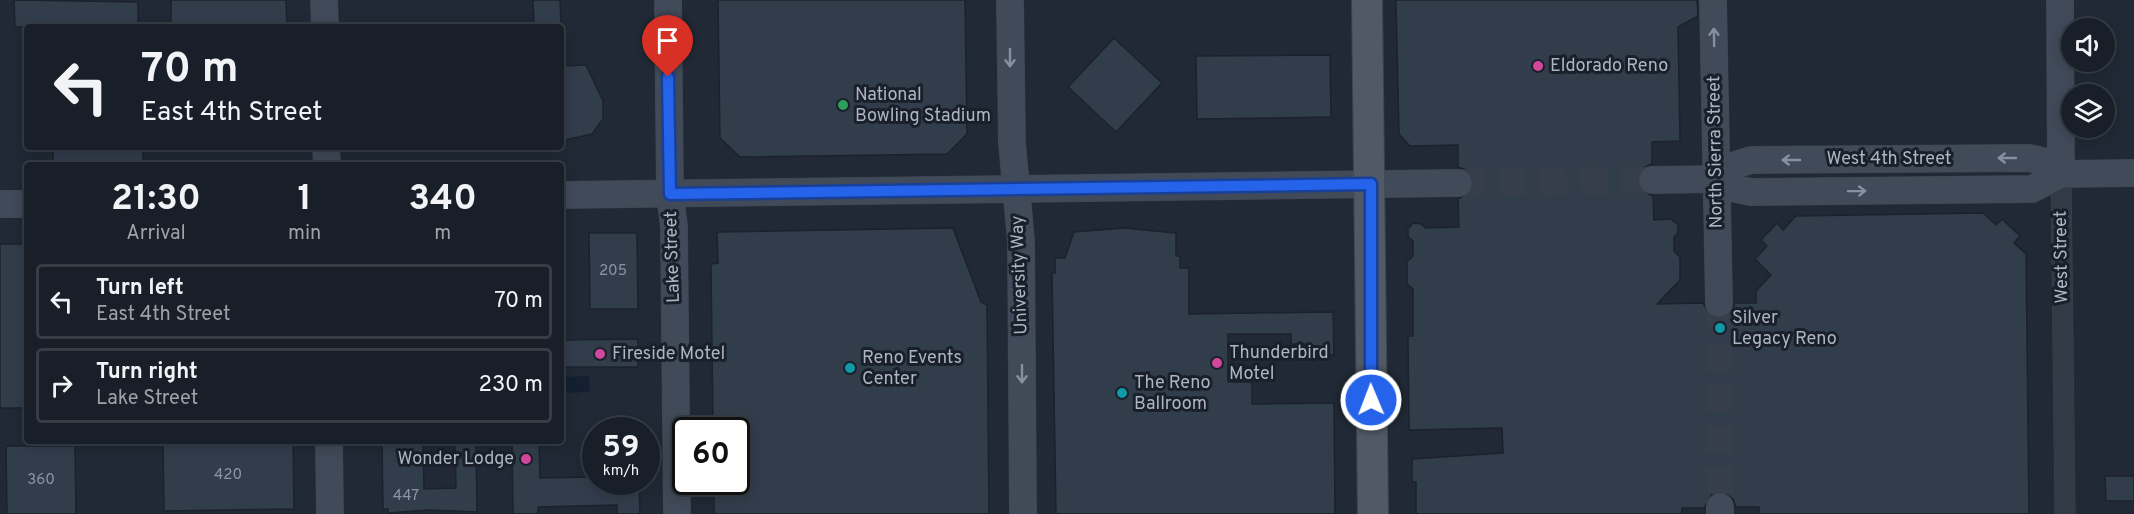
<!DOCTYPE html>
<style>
body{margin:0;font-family:Overpass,sans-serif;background:#212730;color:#f1f3f6;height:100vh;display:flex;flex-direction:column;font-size:22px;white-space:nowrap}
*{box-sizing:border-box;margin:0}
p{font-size:20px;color:#9fa2a8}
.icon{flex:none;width:33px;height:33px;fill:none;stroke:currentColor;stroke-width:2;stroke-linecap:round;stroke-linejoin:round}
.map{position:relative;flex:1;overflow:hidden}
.side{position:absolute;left:24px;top:162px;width:540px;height:282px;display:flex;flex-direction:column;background:#181f28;border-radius:6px;box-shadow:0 3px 15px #0003,0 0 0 2px #363d45}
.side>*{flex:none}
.top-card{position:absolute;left:24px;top:24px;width:540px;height:126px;border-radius:6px;box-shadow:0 3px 15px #0003,0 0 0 2px #363d45;background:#181f28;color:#f1f3f6;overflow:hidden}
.controls{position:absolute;left:2061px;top:18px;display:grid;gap:12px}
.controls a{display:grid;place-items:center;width:54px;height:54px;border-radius:50%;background:#181f28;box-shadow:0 3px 15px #0003,0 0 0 2px #363d45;font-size:30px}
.speed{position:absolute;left:582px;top:417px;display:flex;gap:12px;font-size:30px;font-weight:700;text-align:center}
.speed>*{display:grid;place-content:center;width:78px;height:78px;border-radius:50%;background:#181f28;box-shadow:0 3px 15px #0003,0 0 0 2px #363d45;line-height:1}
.speed small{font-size:15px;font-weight:400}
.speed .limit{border:3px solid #111;border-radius:9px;background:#fff;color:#111}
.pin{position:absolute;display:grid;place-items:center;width:51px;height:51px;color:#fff;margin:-62px -26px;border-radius:50% 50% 50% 0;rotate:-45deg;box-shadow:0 0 6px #0007}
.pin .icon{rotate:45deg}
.me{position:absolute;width:66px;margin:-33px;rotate:359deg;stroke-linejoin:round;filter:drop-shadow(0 0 4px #0008)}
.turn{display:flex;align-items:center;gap:21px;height:126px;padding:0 18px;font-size:27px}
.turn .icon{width:78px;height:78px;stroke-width:2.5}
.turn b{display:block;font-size:42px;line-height:51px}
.eta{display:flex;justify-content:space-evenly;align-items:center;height:102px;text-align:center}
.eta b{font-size:36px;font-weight:700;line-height:42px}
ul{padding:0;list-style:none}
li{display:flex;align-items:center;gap:18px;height:75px;margin:0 12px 9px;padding:0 6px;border:3px solid #363d45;border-radius:6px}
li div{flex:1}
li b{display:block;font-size:22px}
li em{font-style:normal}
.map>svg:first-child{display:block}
.water{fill:#142032}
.building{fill:#323d4c;stroke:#1b222c;stroke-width:1.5}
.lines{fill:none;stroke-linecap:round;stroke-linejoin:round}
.secondary-tunnel{stroke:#353e4a;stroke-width:27;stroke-dasharray:27 14;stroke-linecap:butt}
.street-casing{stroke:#3d444f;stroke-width:21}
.secondary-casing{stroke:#3d444f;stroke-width:28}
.primary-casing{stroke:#3d444f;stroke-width:32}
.street{stroke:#333a46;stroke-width:20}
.secondary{stroke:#414a59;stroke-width:27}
.primary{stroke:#515966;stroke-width:30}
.oneway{stroke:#87909e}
.route-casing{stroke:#184099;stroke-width:15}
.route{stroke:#2563eb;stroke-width:10}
.hotel-dot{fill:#d1479c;stroke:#19202a;stroke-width:2}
.leisure-dot{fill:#2e9e5b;stroke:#19202a;stroke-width:2}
.culture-dot{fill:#0f9aa8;stroke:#19202a;stroke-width:2}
.labels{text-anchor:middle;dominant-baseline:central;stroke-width:6;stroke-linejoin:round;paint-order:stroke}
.number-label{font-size:15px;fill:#8c95a3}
.poi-label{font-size:18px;fill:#adb5c3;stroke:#19202a;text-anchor:start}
.street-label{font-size:18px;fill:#adb5c3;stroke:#19202a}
</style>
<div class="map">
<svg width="2134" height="514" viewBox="0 0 2134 514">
<rect width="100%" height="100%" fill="#202935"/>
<path class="water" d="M589 376 590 392 561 393V377Z"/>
<g class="building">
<path d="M14 0 138 2V27H15Z"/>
<path d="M171 0H286L287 27H171Z"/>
<path d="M533 0H560L561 27H534Z"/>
<path d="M718 0H965L967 134 947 154 740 157 720 138Z"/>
<path d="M1396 0H1697L1698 16 1678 27 1680 141 1652 142V164L1644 167 1637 180 1640 189 1653 196 1654 220 1671 219 1678 225V233L1674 237V251L1680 257V280L1657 304 1703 303 1711 316 1720 319 1732 311 1735 303H1756V291L1771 275 1755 259 1767 246 1761 240 1777 223 1783 230 1796 216 1983 213 1996 225 2002 219 2020 236 2014 243 2026 254 2029 514H1759V507H1736L1733 499 1721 491 1712 494 1704 508H1682V514H1416V482H1412V459L1503 453 1502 428 1409 430 1408 336H1413V289L1407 284V262L1413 256V241L1408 237V229L1413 223 1421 224 1426 228 1459 227 1458 199 1471 191 1474 182 1466 170 1458 167V145L1410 146 1399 134Z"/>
<path d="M1114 38 1162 83 1116 132 1068 87Z"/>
<path d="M1330 55 1331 117 1197 119 1196 56Z"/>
<path d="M586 65 603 101V119L592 134 561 141V80H564V66Z"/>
<path d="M53 147H143V164L53 165Z"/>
<path d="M953 228 981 302 987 305 989 514H714V482H736V430H713L711 264 718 263 717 232Z"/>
<path d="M1124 228 1176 233V256H1180V268H1189V314L1333 312 1334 355H1316L1309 344H1291V334H1228V382H1252V404L1334 403 1335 514H1056L1052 273H1055V258H1065L1074 232Z"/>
<path d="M589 233H637L638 309H590Z"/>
<rect x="0" y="244" width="27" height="164"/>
<path d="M638 339V367H561V340Z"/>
<path d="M163 441H293L294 509 164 511Z"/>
<path d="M382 441H423L424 489 456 488 455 441H476L477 512 429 510 388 513V509H383Z"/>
<path d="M512 441H539L540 478 596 477V482H639L640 514H617V505L538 507V514H513Z"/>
<path d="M6 446H75L76 514H7Z"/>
<path d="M2105 476H2134V501H2106Z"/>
</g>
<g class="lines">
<g class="secondary-tunnel">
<path d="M1458 183 1653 180"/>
<path d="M1719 303 1720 507"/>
</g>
<defs>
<path id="street" d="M2061 174 2065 514"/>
<g id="secondary">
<path d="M324 0 325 27"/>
<path d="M668 0 670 194 674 227 677 514"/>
<path d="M1010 0 1012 143 1021 241 1023 514"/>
<path d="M1713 0 1719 303"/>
<path d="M2060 0 2061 174"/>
<path d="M326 147 327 165"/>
<path d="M1717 179 1735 165 1751 160 2029 158 2046 162 2061 174"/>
<path d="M1653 180 1717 179 1732 188 1751 192 2032 189 2061 174 2134 173"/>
<path d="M561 195 1458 183"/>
<path d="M0 204H27"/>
<path d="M329 441 330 514"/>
<path d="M1720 507V514"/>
</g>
<path id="primary" d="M1367 0 1373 514"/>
</defs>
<use href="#street" class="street-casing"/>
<use href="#secondary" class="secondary-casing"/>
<use href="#primary" class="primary-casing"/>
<use href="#street" class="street"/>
<use href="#secondary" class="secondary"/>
<use href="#primary" class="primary"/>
</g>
<defs><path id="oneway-shaft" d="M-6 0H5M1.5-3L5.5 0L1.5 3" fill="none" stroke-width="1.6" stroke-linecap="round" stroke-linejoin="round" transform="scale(1.5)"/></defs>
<g class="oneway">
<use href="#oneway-shaft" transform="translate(1714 37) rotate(-91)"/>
<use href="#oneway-shaft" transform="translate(1010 58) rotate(90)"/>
<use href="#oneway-shaft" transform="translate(2007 158) rotate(180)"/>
<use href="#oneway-shaft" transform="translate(1791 160) rotate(180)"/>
<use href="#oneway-shaft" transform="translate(1857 191) rotate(-1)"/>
<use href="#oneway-shaft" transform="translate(1022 374) rotate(90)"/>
</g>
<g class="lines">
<defs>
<path id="route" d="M668 77 670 194 1371 184V400"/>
</defs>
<use href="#route" class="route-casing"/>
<use href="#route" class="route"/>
</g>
<g class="hotel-dot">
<circle cx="1538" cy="66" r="6"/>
<circle cx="600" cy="354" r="6"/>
<circle cx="1217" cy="363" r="6"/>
<circle cx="526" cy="459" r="6"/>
</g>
<circle class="leisure-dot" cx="843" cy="105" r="6"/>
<g class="culture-dot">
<circle cx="1720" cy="328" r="6"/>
<circle cx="850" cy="368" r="6"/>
<circle cx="1122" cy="393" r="6"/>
</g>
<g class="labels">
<g class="number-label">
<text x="613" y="271">205</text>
<text x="228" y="475">420</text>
<text x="41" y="480">360</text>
<text x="406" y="496">447</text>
</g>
<g class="poi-label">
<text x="1550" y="66">Eldorado Reno</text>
<text x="855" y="95">National<tspan x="855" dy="21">Bowling Stadium</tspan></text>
<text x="1732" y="318">Silver<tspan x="1732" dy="21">Legacy Reno</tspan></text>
<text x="1229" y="353">Thunderbird<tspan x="1229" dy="21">Motel</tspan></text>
<text x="612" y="354">Fireside Motel</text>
<text x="862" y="358">Reno Events<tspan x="862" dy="21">Center</tspan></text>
<text x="1134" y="383">The Reno<tspan x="1134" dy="21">Ballroom</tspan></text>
<text x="514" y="459" text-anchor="end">Wonder Lodge</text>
</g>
<g class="street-label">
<text transform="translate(1716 152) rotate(-91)">North Sierra Street</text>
<text x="1889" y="159">West 4th Street</text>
<text transform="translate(673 257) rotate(-92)">Lake Street</text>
<text transform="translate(2062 257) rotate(-91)">West Street</text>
<text transform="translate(1020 275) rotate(-92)">University Way</text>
</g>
</g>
</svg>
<div class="controls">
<a><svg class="icon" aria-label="sound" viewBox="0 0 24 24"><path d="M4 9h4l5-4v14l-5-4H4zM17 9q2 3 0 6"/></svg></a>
<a><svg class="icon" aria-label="layers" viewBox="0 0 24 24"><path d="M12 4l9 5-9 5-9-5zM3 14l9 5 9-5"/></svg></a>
</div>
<div class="speed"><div>59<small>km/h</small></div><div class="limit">60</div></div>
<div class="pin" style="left:668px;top:77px;background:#d93025"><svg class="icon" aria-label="arrive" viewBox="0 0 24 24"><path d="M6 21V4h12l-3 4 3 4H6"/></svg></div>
<svg class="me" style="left:1371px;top:400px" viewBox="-20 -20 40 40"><circle r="17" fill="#2563eb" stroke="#fff" stroke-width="3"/><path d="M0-11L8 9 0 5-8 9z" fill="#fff"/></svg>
<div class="top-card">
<div class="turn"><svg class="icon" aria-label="left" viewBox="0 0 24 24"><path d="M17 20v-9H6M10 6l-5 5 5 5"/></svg><div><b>70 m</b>East 4th Street</div></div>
</div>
<section class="side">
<div class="eta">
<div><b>21:30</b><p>Arrival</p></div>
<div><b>1</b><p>min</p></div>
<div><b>340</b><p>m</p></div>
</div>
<ul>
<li><svg class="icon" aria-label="left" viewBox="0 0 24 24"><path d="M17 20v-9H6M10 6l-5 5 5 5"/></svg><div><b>Turn left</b><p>East 4th Street</p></div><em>70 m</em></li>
<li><svg class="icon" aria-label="right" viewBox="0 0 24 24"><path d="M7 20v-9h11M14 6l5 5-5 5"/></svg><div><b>Turn right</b><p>Lake Street</p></div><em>230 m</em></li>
</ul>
</section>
</div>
